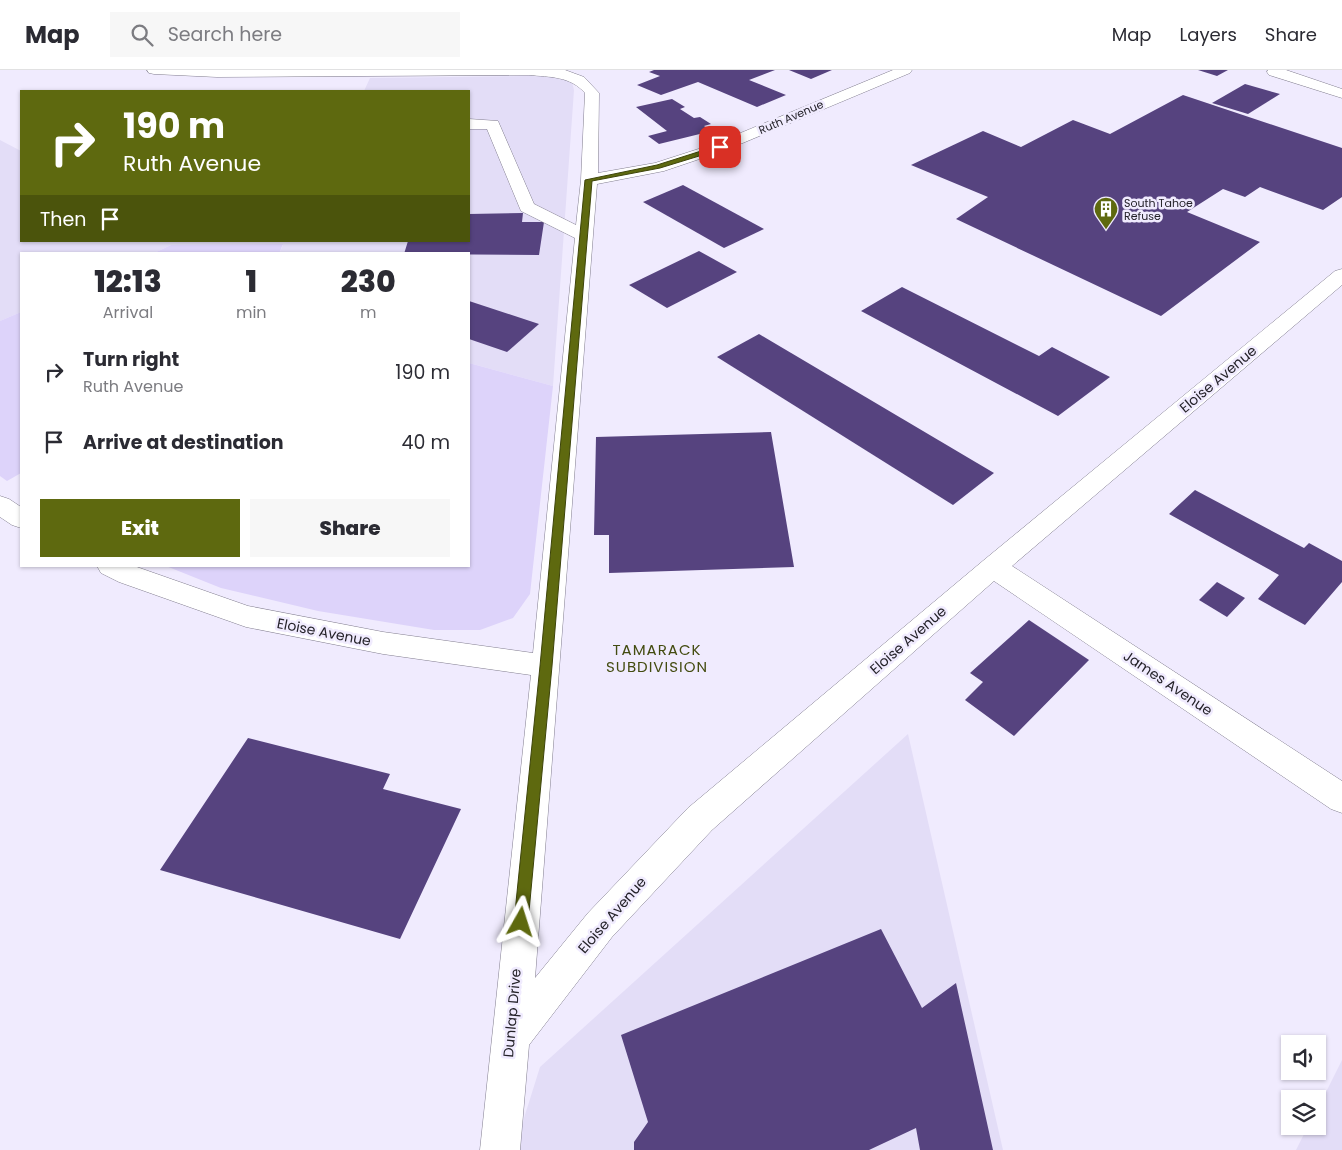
<!DOCTYPE html>
<style>
body{margin:0;font-family:Poppins,sans-serif;background:#f7f7f7;color:#2b2b33;height:100vh;display:flex;flex-direction:column;font-size:19px;white-space:nowrap}
*{box-sizing:border-box;margin:0}
p{font-size:16px;color:#7c7c81}
.icon{flex:none;width:28px;height:28px;fill:none;stroke:currentColor;stroke-width:2;stroke-linecap:round;stroke-linejoin:round}
.map{position:relative;flex:1;overflow:hidden}
.sheet{position:absolute;left:20px;top:182px;width:450px;height:315px;display:flex;flex-direction:column;background:#fff;border-radius:0px;box-shadow:0 1px 4px #0004}
.sheet>*{flex:none}
.top-card{position:absolute;left:20px;top:20px;width:450px;height:152px;border-radius:0px;box-shadow:0 1px 4px #0004;background:#5e690f;color:#fff;overflow:hidden}
.buttons{position:absolute;left:1281px;top:965px;display:grid;gap:10px}
.buttons a{display:grid;place-items:center;width:45px;height:45px;border-radius:0px;background:#fff;box-shadow:0 1px 4px #0004;font-size:25px}
.pin{position:absolute;display:grid;place-items:center;width:42px;height:42px;color:#fff;margin:-21px;border-radius:10px;box-shadow:0 2px 8px #0006}
.me{position:absolute;width:55px;margin:-28px;rotate:6deg;stroke-linejoin:round;filter:drop-shadow(0 0 4px #0008)}
.turn{display:flex;align-items:center;gap:18px;height:105px;padding:0 20px;font-size:22px}
.turn .icon{width:65px;height:65px;stroke-width:2.5}
.turn b{display:block;font-size:35px;line-height:42px}
.then{display:flex;align-items:center;height:48px;padding:0 20px;background:#0003;gap:10px;font-size:19px}
.eta{display:flex;justify-content:space-evenly;align-items:center;height:85px;text-align:center}
.eta b{font-size:30px;font-weight:800;line-height:35px}
.action{display:flex;gap:10px;margin-top:auto;padding:10px 20px}
.action a{flex:1;height:58px;border-radius:0px;background:#5e690f;color:#fff;font-size:20px;font-weight:800;line-height:58px;text-align:center}
.action a+a{background:#f7f7f7;color:#2b2b33}
ul{padding:0;list-style:none}
li{display:flex;align-items:center;gap:15px;height:70px;padding:0 20px}
li div{flex:1}
li b{display:block;font-size:19px}
li em{font-style:normal}
header{display:flex;align-items:center;gap:30px;box-sizing:border-box;height:70px;padding:0 25px;background:#fff;border-bottom:1px solid #e1e1e2}
header strong{font-size:24px}
nav{display:flex;gap:28px;margin-inline-start:auto;font-size:18px}
.search{width:350px;height:45px;background:#f7f7f7;display:flex;align-items:center;gap:12px;box-sizing:border-box;padding:0 18px;border-radius:0px;color:#7c7c81;font-size:19px}
.map>svg:first-child{display:block}
.built{fill:#e3ddf7}
.green{fill:#ddd3fa}
.building{fill:#56437f}
.lines{fill:none;stroke-linecap:round;stroke-linejoin:round}
.minor-casing{stroke:#827e8f;stroke-width:1}
.minor{fill:#fff;fill-rule:evenodd}
.route{fill:#5e690f;stroke:#3d440a}
.labels{text-anchor:middle;dominant-baseline:central;stroke-width:5;stroke-linejoin:round;paint-order:stroke}
.far-street-label{font-size:11px;fill:#242229;stroke:#f0ebfe}
.far-poi-label{font-size:11px;fill:#242229;stroke:#f0ebfe;text-anchor:start}
.street-label{font-size:14px;fill:#242229;stroke:#f0ebfe}
.neighbourhood-label{font-size:15px;letter-spacing:1px;fill:#444c11;stroke:#f0ebfe}
</style>
<header>
<strong>Map</strong>
<div class="search"><svg class="icon" aria-label="search" viewBox="0 0 24 24"><circle cx="10" cy="10" r="6"/><path d="M15 15l6 6"/></svg>Search here</div>
<nav><a>Map</a><a>Layers</a><a>Share</a></nav>
</header>
<div class="map">
<svg width="1342" height="1080" viewBox="0 0 1342 1080">
<rect width="100%" height="100%" fill="#f0ebfe"/>
<g class="built">
<path d="M530 6 559 7 572 12 574 20 553 316 469 293V184H279L283 175H171L152 184H21V242L0 251V70L21 81V171H469V21H364L370 8Z"/>
<path d="M908 664 1003 1080H514L540 997Z"/>
<path d="M1342 990V1080H1296L1308 1056H1318V1038Z"/>
</g>
<g class="green">
<path d="M283 174 279 184H152L171 175Z"/>
<path d="M21 242V403L7 411 0 406V251Z"/>
<path d="M469 293 553 316 530 524 513 548 480 560H434L318 541 221 518 166 496H469Z"/>
</g>
<g class="building">
<path d="M654 0H775L749 10 786 25 757 37 698 12 661 25 637 15 660 6 649 2Z"/>
<path d="M789 0H832L811 9Z"/>
<path d="M1198 0H1228L1217 6Z"/>
<path d="M1245 14 1280 24 1248 44 1212 33Z"/>
<path d="M1183 25 1342 78V127L1323 140 1260 117 1245 127 1223 119 1187 142 1260 172 1161 246 956 149 988 127 911 95 983 61 1021 77 1073 50 1110 64Z"/>
<path d="M672 29 685 37 680 39 694 48 700 47 711 54 704 56 712 61 659 74 648 66 667 61 636 37Z"/>
<path d="M683 115 764 159 724 178 643 132Z"/>
<path d="M523 143 522 152H544L539 185 404 184 408 171H469V144Z"/>
<path d="M699 181 737 202 667 238 629 215Z"/>
<path d="M902 217 1039 286 1052 277 1110 307 1058 346 861 241Z"/>
<path d="M469 231 539 254 507 282 469 269Z"/>
<path d="M759 264 994 403 953 435 717 287Z"/>
<path d="M771 362 794 497 609 503V465H594L596 367Z"/>
<path d="M1195 420 1304 478 1309 473 1342 491V512L1305 555 1258 529 1279 505 1169 444Z"/>
<path d="M1217 512 1245 528 1227 547 1199 530Z"/>
<path d="M1029 550 1089 590 1014 666 965 630 983 612 970 603Z"/>
<path d="M248 668 390 704 383 719 461 739 400 869 160 800Z"/>
<path d="M881 859 922 938 956 913 993 1080H920L916 1058 869 1080H634V1072L648 1052 621 965Z"/>
</g>
<g class="lines">
<defs>
<g id="minor">
<path d="M147 0H565L584 7 599 23 598 103 655 93 714 74 893 0H912L910 3 726 80 664 101 597 114 535 908 588 843 688 738 984 490 1335 201 1342 199V215L1012 496 1342 711V743L1331 739 994 511 712 760 612 867 529 975 520 1080H480L531 605 383 584 246 557 119 512 101 503 97 496H134L248 536 383 562 533 583 575 168 521 141 487 59H469V49L498 51 534 134 576 155 581 110 585 23C570 6 550 7 529 5L217 7 154 4 149 3Z"/>
<path d="M1268 0H1286L1342 19V28L1269 5 1267 2Z"/>
<path d="M0 426 9 429 21 437V458L12 455 0 447Z"/>
</g>
</defs>
<use href="#minor" class="minor-casing"/>
<use href="#minor" class="minor"/>
</g>
<path class="route" d="M720 75 723 77 722 79 660 98 592 111 552 596 528 852 526 857 521 860 516 857 514 852 540 596 585 110 657 95Z"/>
<defs>
<symbol id="building-pin" viewBox="-11 -11 22 30"><path d="M0 17L-7.5 6A9.5 9.5 0 1 1 7.5 6Z" fill="#5e690f" stroke="#f0ebfe"/><path d="M-4-6H4V6H1V3H-1V6H-4ZM-2.5-4.3h1.7v1.8h-1.7ZM.8-4.3h1.7v1.8H.8ZM-2.5-1h1.7V.8h-1.7ZM.8-1h1.7V.8H.8Z" fill="#fff"/></symbol>
</defs>
<g fill-rule="evenodd">
<use href="#building-pin" x="1092" y="125" width="28" height="38"/>
</g>
<g class="labels">
<g class="far-street-label">
<text transform="translate(791 47) rotate(-23)">Ruth Avenue</text>
</g>
<g class="far-poi-label">
<text x="1124" y="133">South Tahoe<tspan x="1124" dy="13">Refuse</tspan></text>
</g>
<g class="street-label">
<text transform="translate(1218 309) rotate(-40)">Eloise Avenue</text>
<text transform="translate(324 562) rotate(11)">Eloise Avenue</text>
<text transform="translate(908 570) rotate(-41)">Eloise Avenue</text>
<text transform="translate(1168 613) rotate(34)">James Avenue</text>
<text transform="translate(612 845) rotate(-49)">Eloise Avenue</text>
<text transform="translate(512 943) rotate(-85)">Dunlap Drive</text>
</g>
<g class="neighbourhood-label">
<text x="657" y="579">TAMARACK<tspan x="657" dy="17">SUBDIVISION</tspan></text>
</g>
</g>
</svg>
<div class="buttons">
<a><svg class="icon" aria-label="sound" viewBox="0 0 24 24"><path d="M4 9h4l5-4v14l-5-4H4zM17 9q2 3 0 6"/></svg></a>
<a><svg class="icon" aria-label="layers" viewBox="0 0 24 24"><path d="M12 4l9 5-9 5-9-5zM3 14l9 5 9-5"/></svg></a>
</div>
<div class="pin" style="left:720px;top:77px;background:#d93025"><svg class="icon" aria-label="arrive" viewBox="0 0 24 24"><path d="M6 21V4h12l-3 4 3 4H6"/></svg></div>
<svg class="me" style="left:521px;top:852px" viewBox="-20 -20 40 40"><path d="M0-17L14 15 0 8-14 15z" fill="#5e690f" stroke="#fff" stroke-width="4"/></svg>
<div class="top-card">
<div class="turn"><svg class="icon" aria-label="right" viewBox="0 0 24 24"><path d="M7 20v-9h11M14 6l5 5-5 5"/></svg><div><b>190 m</b>Ruth Avenue</div></div>
<div class="then">Then<svg class="icon" aria-label="arrive" viewBox="0 0 24 24"><path d="M6 21V4h12l-3 4 3 4H6"/></svg></div>
</div>
<section class="sheet">
<div class="eta">
<div><b>12:13</b><p>Arrival</p></div>
<div><b>1</b><p>min</p></div>
<div><b>230</b><p>m</p></div>
</div>
<ul>
<li><svg class="icon" aria-label="right" viewBox="0 0 24 24"><path d="M7 20v-9h11M14 6l5 5-5 5"/></svg><div><b>Turn right</b><p>Ruth Avenue</p></div><em>190 m</em></li>
<li><svg class="icon" aria-label="arrive" viewBox="0 0 24 24"><path d="M6 21V4h12l-3 4 3 4H6"/></svg><div><b>Arrive at destination</b></div><em>40 m</em></li>
</ul>
<div class="action"><a>Exit</a><a>Share</a></div>
</section>
</div>
